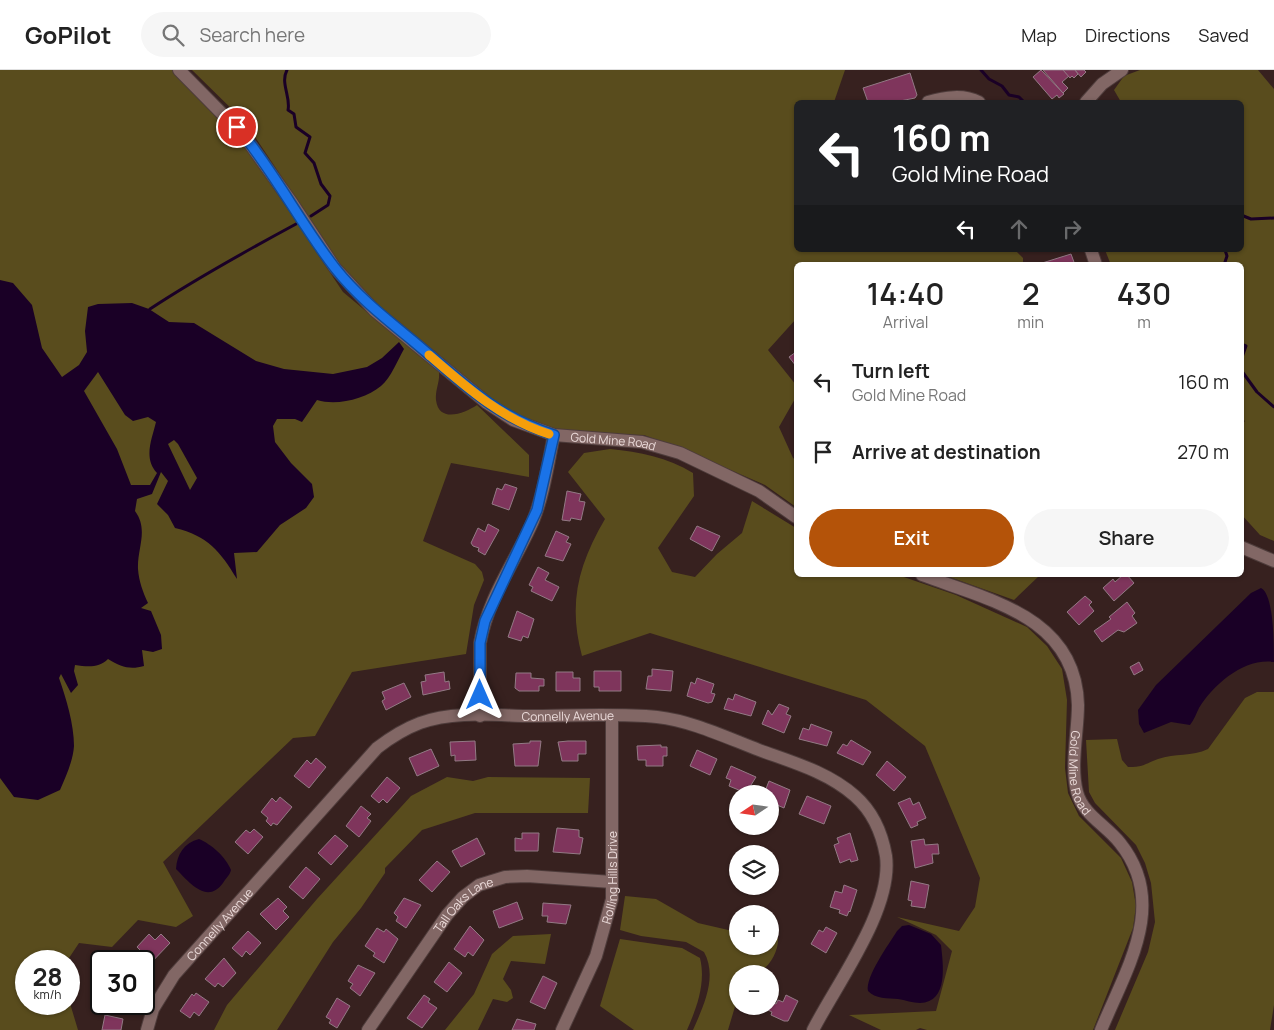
<!DOCTYPE html>
<meta charset="utf-8">
<style>
body{margin:0;font-family:Manrope,sans-serif;background:#f6f6f6;color:#222;height:100vh;display:flex;flex-direction:column;font-size:19px;white-space:nowrap}
*{box-sizing:border-box;margin:0}
p{font-size:16px;color:#767676}
.icon{flex:none;width:28px;height:28px;fill:none;stroke:currentColor;stroke-width:2;stroke-linecap:round;stroke-linejoin:round}
.map{position:relative;flex:1;overflow:hidden}
.panel{position:absolute;left:794px;top:192px;width:450px;height:315px;display:flex;flex-direction:column;background:#fff;border-radius:8px;box-shadow:0 1px 4px #0004}
.panel>*{flex:none}
.guide{position:absolute;left:794px;top:30px;width:450px;height:152px;border-radius:8px;box-shadow:0 1px 4px #0004;background:#202124;color:#fff;overflow:hidden}
.needle{width:32px;rotate:257deg}
.buttons{position:absolute;left:729px;top:715px;display:grid;gap:10px}
.buttons a{display:grid;place-items:center;width:50px;height:50px;border-radius:50%;background:#fff;box-shadow:0 1px 4px #0004;font-size:25px}
.speed{position:absolute;left:15px;top:880px;display:flex;gap:10px;font-size:25px;font-weight:700;text-align:center}
.speed>*{display:grid;place-content:center;width:65px;height:65px;border-radius:50%;background:#fff;box-shadow:0 1px 4px #0004;line-height:1}
.speed small{font-size:12px;font-weight:400}
.speed .limit{border:2px solid #111;border-radius:8px;background:#fff;color:#111}
.pin{position:absolute;display:grid;place-items:center;width:42px;height:42px;color:#fff;margin:-21px;border:2px solid #fff;border-radius:50%;box-shadow:0 1px 5px #0007}
.me{position:absolute;width:55px;margin:-28px;rotate:0deg;stroke-linejoin:round;filter:drop-shadow(0 0 4px #0008)}
.turn{display:flex;align-items:center;gap:18px;height:105px;padding:0 15px;font-size:22px}
.turn .icon{width:65px;height:65px;stroke-width:2.5}
.turn b{display:block;font-size:35px;line-height:42px}
.lanes{display:flex;align-items:center;height:48px;padding:0 15px;background:#0003;justify-content:center;gap:25px;direction:ltr}
.lanes .off{opacity:.35}
.eta{display:flex;justify-content:space-evenly;align-items:center;height:85px;text-align:center}
.eta b{font-size:30px;font-weight:600;line-height:35px}
.primary-button{display:flex;gap:10px;margin-top:auto;padding:10px 15px}
.primary-button a{flex:1;height:58px;border-radius:30px;background:#b45309;color:#fff;font-size:20px;font-weight:600;line-height:58px;text-align:center}
.primary-button a+a{background:#f6f6f6;color:#222}
ul{padding:0;list-style:none}
li{display:flex;align-items:center;gap:15px;height:70px;padding:0 15px}
li div{flex:1}
li b{display:block;font-size:19px}
li em{font-style:normal}
header{display:flex;align-items:center;gap:30px;box-sizing:border-box;height:70px;padding:0 25px;background:#fff;border-bottom:1px solid #e0e0e0}
header strong{font-size:24px}
nav{display:flex;gap:28px;margin-inline-start:auto;font-size:18px}
.search{width:350px;height:45px;background:#f6f6f6;display:flex;align-items:center;gap:12px;box-sizing:border-box;padding:0 18px;border-radius:28px;color:#767676;font-size:19px}
.map>svg:first-child{display:block}
.forest{fill:#594c1d}
.water{fill:#1a0026;fill-rule:evenodd}
.lines{fill:none;stroke-linecap:round;stroke-linejoin:round}
.stream{stroke:#1a0026;stroke-width:3}
.building{fill:#7f355c;stroke:#937a85}
.minor-casing{stroke:#4e3c3b;stroke-width:14}
.minor{stroke:#826765;stroke-width:12}
.route-casing{stroke:#114b97;stroke-width:12}
.route{stroke:#1a73e8;stroke-width:9}
.slow{stroke:#f59e0b;stroke-width:9}
.labels{text-anchor:middle;dominant-baseline:central;stroke-width:5;stroke-linejoin:round;paint-order:stroke}
.street-label{font-size:12px;fill:#ebdbda;stroke:#170e0d}
</style>
<header>
<strong>GoPilot</strong>
<div class="search"><svg class="icon" aria-label="search" viewBox="0 0 24 24"><circle cx="10" cy="10" r="6"/><path d="M15 15l6 6"/></svg>Search here</div>
<nav><a>Map</a><a>Directions</a><a>Saved</a></nav>
</header>
<div class="map">
<svg width="1274" height="960" viewBox="0 0 1274 960">
<rect width="100%" height="100%" fill="#37211f"/>
<g class="forest">
<path d="M0 0H174L235 60 343 222 439 302C440 312 435 320 436 330 439 354 465 343 477 335L529 385V407L451 393 423 471 475 494 482 502 484 510 474 535 466 584 352 602 315 666 293 668 163 792 193 846 176 857 138 850 112 877 79 873 67 891H26V934H69V930L78 960H0Z"/>
<path d="M192 0H845L834 32H796V180H1015L1023 188V195H796V249L768 280 796 315V327L779 357 793 388 796 390V437L765 415 689 382 644 365 576 364 556 360 513 343 491 330 380 238 340 194 245 52Z"/>
<path d="M1140 0H1258L1274 19V471L1260 465 1241 444V356L1245 351 1241 348V195H1111L1105 180H1241V32H1121L1114 20 1124 6Z"/>
<path d="M610 379C640 382 667 387 693 403L694 426 658 478 672 502 695 507 717 484 742 463 752 431 796 458V505H898L956 525 1027 557 1047 576 1062 599 1067 630 1065 698 1068 723 1079 746 1121 788 1132 812 1136 836 1133 858 1093 960H927L920 958 916 960H881L849 945 936 941 952 881 936 865 897 847 959 861 975 837 980 808 925 676 866 630 650 563 582 586C568 534 578 495 605 449L568 402 584 383Z"/>
<path d="M944 505H1040L1014 530Z"/>
<path d="M1257 622H1274V935L1270 960H1115L1148 882 1155 852 1151 813 1145 793 1136 775 1095 733 1089 722 1086 670 1117 669 1122 690 1128 697C1145 697 1144 694 1158 689 1175 683 1192 687 1208 679L1245 628Z"/>
<path d="M447 707 473 711 488 707 590 708 588 743H475L422 760 385 798V803L361 838 333 872 277 960H214L227 935 317 829 411 726Z"/>
<path d="M625 826 656 829 698 853 737 862 738 876H770V864L778 868C779 881 768 901 754 904 749 905 743 904 738 904L737 930 728 960H693C703 937 718 907 704 882L686 872 641 866 620 860Z"/>
<path d="M551 864 545 894 511 891 503 909 511 920 513 928 507 932 493 929 478 960H445L474 924 492 884 513 866Z"/>
<path d="M620 869 682 878 700 888C706 913 697 937 687 960H634L600 936Z"/>
</g>
<g class="water">
<path d="M0 210 13 213 32 235 42 278 62 307 79 295 87 282 85 261 88 237 98 234 132 233 149 239 169 252 194 253 256 291 284 299 333 304 367 297 382 288 399 272 404 279C398 289 391 308 381 316 365 329 337 336 317 330L302 352 295 349H277L273 356 275 372 291 393 312 414 314 427 306 438 280 455 257 482 234 483 237 509C220 481 208 466 175 458L168 445 157 434 168 411 161 402 152 424 137 429 135 441C149 460 137 478 138 499 139 512 143 522 148 533L141 538 151 541 161 565 162 579 153 582 142 580 144 596C130 600 121 597 108 589 99 598 88 597 75 595L74 601 78 615 71 623 61 604 59 608C66 628 74 654 74 676 73 691 66 706 60 720L38 730 14 727 0 708ZM98 302 125 345 133 351 148 347 156 352C152 369 143 388 157 403L150 415H131L117 379 84 321ZM174 370 178 374 197 408 190 420 168 374Z"/>
<path d="M1261 518C1274 524 1274 576 1274 592 1244 588 1214 614 1199 638 1196 644 1194 650 1190 655L1171 652 1144 663 1139 654 1138 640 1156 615 1251 523Z"/>
<path d="M199 769C211 774 226 787 231 800 230 805 226 808 223 813 207 835 189 812 176 799 177 784 184 773 199 769Z"/>
<path d="M909 855 931 864 941 875C943 894 949 932 920 933 913 933 905 930 898 929 888 928 875 929 868 921 865 907 889 874 897 861L902 856Z"/>
</g>
<g class="lines">
<g class="stream">
<path d="M287 0C280 13 291 27 288 40L294 44 296 57 310 67 305 83 314 93 321 114 330 126 328 135 311 146"/>
<path d="M981 0 989 9 1002 16 1009 25 1019 27 1024 32"/>
<path d="M1241 145 1251 149 1274 148"/>
<path d="M1224 195 1227 186 1225 180"/>
<path d="M150 239C197 208 246 181 296 154"/>
<path d="M1241 274 1246 276 1241 290"/>
<path d="M1241 300 1257 322 1274 337"/>
</g>
</g>
<g class="building">
<path d="M1041 0 1064 24 1059 28 1057 25 1052 29 1033 7Z"/>
<path d="M1043 0H1063L1069 6 1062 12 1068 18 1063 23Z"/>
<path d="M1063 0H1075L1078 4 1074 8 1072 6 1070 8Z"/>
<path d="M1075 0H1084L1086 2 1081 7Z"/>
<path d="M910 3 917 25 915 28 895 32H868L863 18Z"/>
<path d="M1071 184 1075 195H1039V194Z"/>
<path d="M796 282V296L789 287Z"/>
<path d="M505 414 517 418 509 440 492 434 497 418 502 420Z"/>
<path d="M567 421 581 424 579 431 585 432 581 450 571 448 570 451 562 450Z"/>
<path d="M488 454 499 460 485 485 478 481 479 478 473 476 471 473 478 458 485 462Z"/>
<path d="M697 456 720 466 712 481 690 469Z"/>
<path d="M556 461 569 467 566 472 571 474 563 491 545 486Z"/>
<path d="M538 497 549 503 545 510 559 517 552 531 531 521 533 517 529 515Z"/>
<path d="M1123 505H1127L1134 513 1114 531 1103 518 1113 509 1115 512Z"/>
<path d="M1085 526 1092 532 1089 535 1094 541 1079 555 1067 542Z"/>
<path d="M1127 532 1135 543 1132 546 1137 553 1124 562 1118 560 1102 572 1094 561 1111 549 1109 547Z"/>
<path d="M517 541 534 549 528 568 523 566 521 571 508 567Z"/>
<path d="M1139 592 1143 600 1134 605 1130 597Z"/>
<path d="M652 599 673 601 671 621 646 619 648 606H652Z"/>
<path d="M594 601H621V621H599V617H594Z"/>
<path d="M444 602 445 612 449 611 450 619 423 625 421 612 426 611 425 605Z"/>
<path d="M556 602H573V608H580V621H556Z"/>
<path d="M516 603H531V608L544 609V616H539V621H519L515 618Z"/>
<path d="M697 608 714 614 711 623 715 624 712 632 708 633 687 626 691 612 695 614Z"/>
<path d="M404 613 411 627 386 640 382 631 385 629 382 622Z"/>
<path d="M735 624 756 632 751 646 724 639 728 628 733 630Z"/>
<path d="M779 634 789 638 786 644 791 646 784 663 762 654 768 640 772 645Z"/>
<path d="M811 654 832 662 827 676 799 669 803 658 809 660Z"/>
<path d="M851 670 871 682 863 695 837 683 843 674 847 676Z"/>
<path d="M475 671 476 690 455 691V685L451 686 450 672Z"/>
<path d="M530 671H541L538 696H515L513 674 530 673Z"/>
<path d="M568 671H586V684H578V691H562L558 672Z"/>
<path d="M661 675V677H667V686H663V696H646V690H638L637 676Z"/>
<path d="M431 679 439 696 417 706 409 688Z"/>
<path d="M697 680 717 689 710 705 690 696Z"/>
<path d="M316 688 326 697 309 718 294 706 307 690 311 694Z"/>
<path d="M887 691 906 707 894 721 876 705Z"/>
<path d="M731 696 756 707 746 723 729 716 731 710 726 708Z"/>
<path d="M387 707 400 718 387 733 383 729 379 733 371 726Z"/>
<path d="M769 711 790 720 784 738 770 732V724H764Z"/>
<path d="M807 726 831 736 824 754 799 744Z"/>
<path d="M280 727 292 737 277 755 273 753 271 756 266 751 268 748 261 742 272 728 276 732Z"/>
<path d="M910 728 913 735 919 732 926 748 917 752 918 755 911 758 898 733Z"/>
<path d="M361 736 371 744 367 748 371 751 359 767 346 756Z"/>
<path d="M557 758 579 760V767L583 768 580 784 553 782Z"/>
<path d="M254 759 263 767 248 784 235 772 246 760 250 763Z"/>
<path d="M522 763H539L538 781H515V768L522 769Z"/>
<path d="M850 763 858 790 851 792 850 789 840 793 834 775 839 773 837 768Z"/>
<path d="M335 765 348 776 331 795 318 783Z"/>
<path d="M477 768 485 784 461 797 452 781Z"/>
<path d="M924 769 925 775 938 774 939 784H932L933 793 915 798 911 771Z"/>
<path d="M437 791 450 802 432 822 419 810Z"/>
<path d="M306 797 320 809 303 829 289 817Z"/>
<path d="M911 811 929 815 925 838 911 836 912 831 908 830Z"/>
<path d="M844 815 857 820 850 842 849 841 847 846 839 843 840 840 830 837 835 821 842 823Z"/>
<path d="M278 828 287 837 283 841 289 847 276 860 260 844Z"/>
<path d="M404 828 421 835 406 858 396 851 398 847 394 843Z"/>
<path d="M517 832 523 849 499 858 493 841Z"/>
<path d="M543 833 571 835 566 854 547 852 548 846H542Z"/>
<path d="M470 856 484 870 473 886 468 882 465 887 454 879Z"/>
<path d="M826 857 837 863 826 883 811 874 819 860 823 862Z"/>
<path d="M377 858 384 862 386 859 398 869 384 893 373 886 375 883 365 876Z"/>
<path d="M248 861 261 873 250 885 246 881 242 887 232 878Z"/>
<path d="M149 864 155 870 161 864 170 873 147 897 144 891 137 888 142 882 137 877Z"/>
<path d="M224 888 236 903 223 917 218 913 215 917 205 909Z"/>
<path d="M449 892 462 903 447 922 434 912Z"/>
<path d="M358 895 375 903 360 926 350 918 353 914 348 911Z"/>
<path d="M543 906 557 913 545 939 530 932Z"/>
<path d="M196 923 209 932 199 946 194 942 190 948 180 941 192 924 194 926Z"/>
<path d="M424 925 430 929 428 932 437 938 422 958 407 948Z"/>
<path d="M786 925 798 931 788 951H784L771 945 772 942 762 937 770 936V931L776 934 778 930 783 932Z"/>
<path d="M337 928 350 936 337 958 329 953 331 950 326 947Z"/>
<path d="M105 945 123 949 121 960H102Z"/>
<path d="M517 949 536 954 534 960H512Z"/>
</g>
<g class="lines">
<defs>
<g id="minor">
<path id="s1" d="M179 0 245 67 292 133 335 198 349 213 374 240 487 333 513 350 554 365 642 372 680 383 759 421 796 447"/>
<path d="M928 32C945 27 963 24 979 32"/>
<path d="M1086 32 1102 14 1122 0"/>
<path d="M1091 180 1096 195"/>
<path d="M1241 477 1274 491"/>
<path id="s2" d="M922 505C989 530 1076 547 1078 635 1078 662 1070 696 1077 722 1083 745 1106 755 1120 773 1169 834 1126 899 1101 960"/>
<path d="M480 646V573C488 528 515 492 533 451 544 424 548 393 554 365"/>
<path id="s3" d="M147 960 153 939 174 905 377 678C390 668 404 659 420 653 452 641 492 645 526 646 569 646 614 643 657 647 692 651 725 667 759 680 792 692 828 702 855 726 872 741 882 763 886 786 893 839 837 913 813 960"/>
<path id="s4" d="M368 960 447 845 463 827 479 815 505 807 527 806 612 812"/>
<path id="s5" d="M562 960 596 886 612 829V646"/>
</g>
</defs>
<use href="#minor" class="minor-casing"/>
<use href="#minor" class="minor"/>
</g>
<g class="lines">
<defs>
<path id="route" d="M237 57C274 101 300 153 335 198 357 226 385 248 413 271 461 311 492 345 554 365L537 440 485 551 480 573V625"/>
</defs>
<use href="#route" class="route-casing"/>
<use href="#route" class="route"/>
<path class="slow" d="M429 285C467 318 502 349 549 364"/>
</g>
<g class="labels">
<g class="street-label">
<text stroke="none"><textPath href="#s1" startOffset="591">Gold Mine Road</textPath></text>
<text stroke="none"><textPath href="#s3" startOffset="565">Connelly Avenue</textPath></text>
<text stroke="none"><textPath href="#s2" startOffset="288">Gold Mine Road</textPath></text>
<text stroke="none"><textPath href="#s5" startOffset="162">Rolling Hills Drive</textPath></text>
<text stroke="none"><textPath href="#s4" startOffset="159">Tall Oaks Lane</textPath></text>
<text stroke="none"><textPath href="#s3" startOffset="130">Connelly Avenue</textPath></text>
</g>
</g>
</svg>
<div class="buttons">
<a><svg class="needle" viewBox="-14 -14 28 28"><path d="M0-13l5 13h-10z" fill="#e53935"/><path d="M0 13l5-13h-10z" fill="#767676"/></svg></a>
<a><svg class="icon" aria-label="layers" viewBox="0 0 24 24"><path d="M12 4l9 5-9 5-9-5zM3 14l9 5 9-5"/></svg></a>
<a>+</a>
<a>−</a>
</div>
<div class="speed"><div>28<small>km/h</small></div><div class="limit">30</div></div>
<div class="pin" style="left:237px;top:57px;background:#d93025"><svg class="icon" aria-label="arrive" viewBox="0 0 24 24"><path d="M6 21V4h12l-3 4 3 4H6"/></svg></div>
<svg class="me" style="left:480px;top:625px" viewBox="-20 -20 40 40"><path d="M0-17L14 15 0 8-14 15z" fill="#1a73e8" stroke="#fff" stroke-width="4"/></svg>
<div class="guide">
<div class="turn"><svg class="icon" aria-label="left" viewBox="0 0 24 24"><path d="M17 20v-9H6M10 6l-5 5 5 5"/></svg><div><b>160 m</b>Gold Mine Road</div></div>
<div class="lanes"><svg class="icon" aria-label="left" viewBox="0 0 24 24"><path d="M17 20v-9H6M10 6l-5 5 5 5"/></svg><svg class="icon off" aria-label="ahead" viewBox="0 0 24 24"><path d="M12 20V5M6 11l6-6 6 6"/></svg><svg class="icon off" aria-label="right" viewBox="0 0 24 24"><path d="M7 20v-9h11M14 6l5 5-5 5"/></svg></div>
</div>
<section class="panel">
<div class="eta">
<div><b>14:40</b><p>Arrival</p></div>
<div><b>2</b><p>min</p></div>
<div><b>430</b><p>m</p></div>
</div>
<ul>
<li><svg class="icon" aria-label="left" viewBox="0 0 24 24"><path d="M17 20v-9H6M10 6l-5 5 5 5"/></svg><div><b>Turn left</b><p>Gold Mine Road</p></div><em>160 m</em></li>
<li><svg class="icon" aria-label="arrive" viewBox="0 0 24 24"><path d="M6 21V4h12l-3 4 3 4H6"/></svg><div><b>Arrive at destination</b></div><em>270 m</em></li>
</ul>
<div class="primary-button"><a>Exit</a><a>Share</a></div>
</section>
</div>
